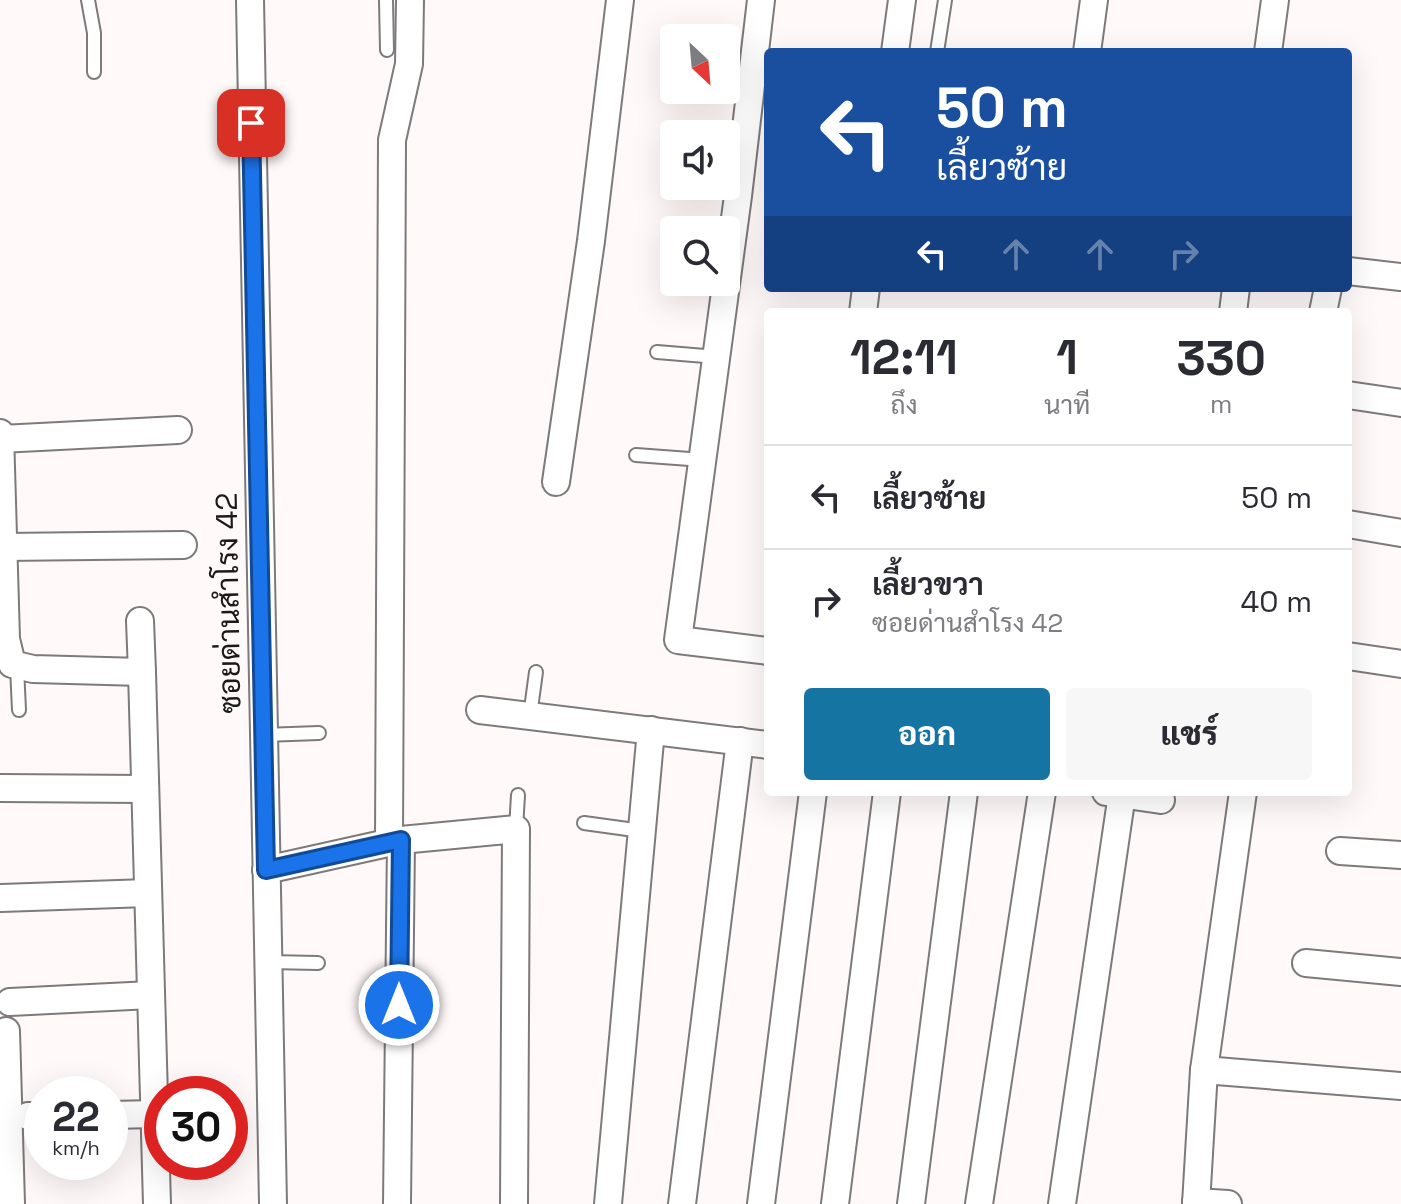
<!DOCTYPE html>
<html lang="th">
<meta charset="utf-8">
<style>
body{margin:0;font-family:"Space Grotesk",Sarabun,sans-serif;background:#f7f7f7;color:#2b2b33;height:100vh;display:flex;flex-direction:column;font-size:30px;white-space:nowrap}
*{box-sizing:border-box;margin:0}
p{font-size:26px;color:#7c7c81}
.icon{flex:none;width:44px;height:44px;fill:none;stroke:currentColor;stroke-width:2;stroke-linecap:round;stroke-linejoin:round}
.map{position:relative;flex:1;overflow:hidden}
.drawer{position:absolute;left:764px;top:308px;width:588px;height:488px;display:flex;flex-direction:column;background:#fff;border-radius:8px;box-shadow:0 8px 32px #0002}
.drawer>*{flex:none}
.banner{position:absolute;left:764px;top:48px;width:588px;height:244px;border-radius:8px;box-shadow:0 8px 32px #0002;background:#1a4fa0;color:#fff;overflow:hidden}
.needle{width:52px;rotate:154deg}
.controls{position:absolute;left:660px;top:24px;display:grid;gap:16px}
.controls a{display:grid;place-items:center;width:80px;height:80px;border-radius:8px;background:#fff;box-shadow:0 8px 32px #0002;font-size:40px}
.speed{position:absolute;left:24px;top:1076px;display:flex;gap:16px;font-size:40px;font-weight:700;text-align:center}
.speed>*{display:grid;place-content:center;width:104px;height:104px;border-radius:50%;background:#fff;box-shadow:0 8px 32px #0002;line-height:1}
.speed small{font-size:20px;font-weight:400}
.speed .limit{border:12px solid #d22;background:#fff;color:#111}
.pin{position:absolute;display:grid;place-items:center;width:68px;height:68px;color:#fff;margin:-34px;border-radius:16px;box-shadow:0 4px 12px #0006}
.me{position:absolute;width:88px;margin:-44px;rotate:0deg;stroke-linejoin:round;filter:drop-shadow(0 0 6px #0008)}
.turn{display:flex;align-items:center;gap:28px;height:168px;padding:0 40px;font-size:36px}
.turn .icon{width:104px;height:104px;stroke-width:2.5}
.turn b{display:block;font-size:56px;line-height:68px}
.lanes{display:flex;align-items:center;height:76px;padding:0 40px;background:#0003;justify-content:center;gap:40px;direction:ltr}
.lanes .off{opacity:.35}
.eta{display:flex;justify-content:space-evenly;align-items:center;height:136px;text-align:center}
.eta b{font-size:48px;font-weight:800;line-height:56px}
.action{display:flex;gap:16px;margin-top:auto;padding:16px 40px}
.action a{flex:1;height:92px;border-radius:8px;background:#1674a2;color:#fff;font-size:32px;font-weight:800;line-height:92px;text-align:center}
.action a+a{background:#f7f7f7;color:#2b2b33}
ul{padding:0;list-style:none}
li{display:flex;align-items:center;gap:24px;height:104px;padding:0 40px;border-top:2px solid #e1e1e2}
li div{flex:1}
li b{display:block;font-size:30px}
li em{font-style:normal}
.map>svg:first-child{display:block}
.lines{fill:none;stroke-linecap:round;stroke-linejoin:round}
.lane-casing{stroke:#7e797a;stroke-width:16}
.street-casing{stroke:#7e797a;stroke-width:30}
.lane{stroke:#fff;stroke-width:12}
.street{stroke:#fff;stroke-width:26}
.route-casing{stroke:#114b97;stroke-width:20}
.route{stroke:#1a73e8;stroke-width:14}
.labels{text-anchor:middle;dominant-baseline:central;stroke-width:7;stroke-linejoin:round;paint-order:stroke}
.street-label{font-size:30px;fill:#1c191a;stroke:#fff9fa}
</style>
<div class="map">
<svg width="1401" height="1204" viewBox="0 0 1401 1204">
<rect width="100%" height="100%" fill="#fff9fa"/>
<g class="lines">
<defs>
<g id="lane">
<path d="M88 0 94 33V72"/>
<path d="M386 0 387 50"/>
<path d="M937 52 945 0"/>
<path d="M657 352 717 357"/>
<path d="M636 455 703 460"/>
<path d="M17 667 19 710"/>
<path d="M530 716 536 672"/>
<path d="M263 735 319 733"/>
<path d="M584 823 642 831"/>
<path d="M516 829 518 795"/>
<path d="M269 962 318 963"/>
</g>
<g id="street">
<path d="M250 0 273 1204"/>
<path d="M761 0 738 196 678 640 768 651"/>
<path d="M895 52 902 0"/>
<path d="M1087 52 1094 0"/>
<path d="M1268 52 1275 0"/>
<path d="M1348 271 1401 277"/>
<path d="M863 312 866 288"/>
<path d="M1233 312 1236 288"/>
<path d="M1323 312 1328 288"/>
<path d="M1348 395 1401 403"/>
<path d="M0 433 6 639 12 664 33 669 142 672 140 621"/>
<path d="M0 439 178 430"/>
<path d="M556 482 591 241 620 0"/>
<path d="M1348 524 1401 533"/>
<path d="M3 547 183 545"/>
<path d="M1348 656 1401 664"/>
<path d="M142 672 157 1204"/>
<path d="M480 710 768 745"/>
<path d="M0 788 145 789"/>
<path d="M1106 792 1161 800"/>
<path d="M389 843 392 140 409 64 410 0"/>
<path d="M1340 851 1401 855"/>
<path d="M266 870 401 840 516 829 514 1204"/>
<path d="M1 898 148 893"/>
<path d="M1306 963 1401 972"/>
<path d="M10 1002 151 995"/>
<path d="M6 1031 11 1204"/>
<path d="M1204 1070 1243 792"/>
<path d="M110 1115 156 1114"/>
<path d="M28 1116H42"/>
<path d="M1196 1202 1228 1204"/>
<path d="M397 1204 401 840"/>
<path d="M608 1204 651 730"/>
<path d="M682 1204 740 741"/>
<path d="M761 1204 813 792"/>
<path d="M835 1204 887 792"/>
<path d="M911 1204 964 792"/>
<path d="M979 1204 1042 792"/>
<path d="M1062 1204 1122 794"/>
<path d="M1196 1204 1204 1070 1401 1086"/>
</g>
</defs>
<use href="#lane" class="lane-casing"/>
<use href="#street" class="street-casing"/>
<use href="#lane" class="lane"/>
<use href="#street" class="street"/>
</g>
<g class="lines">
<defs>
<path id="route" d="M251 123 266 870 401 840 399 1005"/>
</defs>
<use href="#route" class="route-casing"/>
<use href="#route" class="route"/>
</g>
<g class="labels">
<g class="street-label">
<text transform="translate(228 603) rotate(-91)">ซอยด่านสำโรง 42</text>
</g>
</g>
</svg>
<div class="controls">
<a><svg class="needle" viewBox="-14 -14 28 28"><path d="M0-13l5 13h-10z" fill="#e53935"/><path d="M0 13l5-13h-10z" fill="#7c7c81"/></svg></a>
<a><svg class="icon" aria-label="sound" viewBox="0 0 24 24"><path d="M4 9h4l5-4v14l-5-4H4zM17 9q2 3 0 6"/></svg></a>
<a><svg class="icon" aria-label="search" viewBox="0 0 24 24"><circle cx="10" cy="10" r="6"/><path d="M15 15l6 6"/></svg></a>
</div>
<div class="speed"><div>22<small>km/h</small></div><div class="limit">30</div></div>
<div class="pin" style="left:251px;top:123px;background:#d93025"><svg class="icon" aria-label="arrive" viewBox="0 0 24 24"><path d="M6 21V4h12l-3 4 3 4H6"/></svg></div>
<svg class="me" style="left:399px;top:1005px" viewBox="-20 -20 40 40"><circle r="17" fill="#1a73e8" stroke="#fff" stroke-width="3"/><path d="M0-11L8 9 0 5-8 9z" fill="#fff"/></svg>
<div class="banner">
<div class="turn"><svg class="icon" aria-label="left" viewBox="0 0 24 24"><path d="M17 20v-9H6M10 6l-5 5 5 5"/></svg><div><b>50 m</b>เลี้ยวซ้าย</div></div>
<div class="lanes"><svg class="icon" aria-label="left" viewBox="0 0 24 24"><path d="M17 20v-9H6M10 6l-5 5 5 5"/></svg><svg class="icon off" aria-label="ahead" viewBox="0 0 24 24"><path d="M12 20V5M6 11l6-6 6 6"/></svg><svg class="icon off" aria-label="ahead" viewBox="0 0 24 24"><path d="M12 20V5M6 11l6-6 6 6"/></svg><svg class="icon off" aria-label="right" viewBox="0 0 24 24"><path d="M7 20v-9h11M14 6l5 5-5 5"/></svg></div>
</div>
<section class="drawer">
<div class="eta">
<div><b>12:11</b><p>ถึง</p></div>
<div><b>1</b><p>นาที</p></div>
<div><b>330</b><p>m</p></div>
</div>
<ul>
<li><svg class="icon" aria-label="left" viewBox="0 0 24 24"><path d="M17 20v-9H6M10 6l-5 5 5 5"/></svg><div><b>เลี้ยวซ้าย</b></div><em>50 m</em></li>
<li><svg class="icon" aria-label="right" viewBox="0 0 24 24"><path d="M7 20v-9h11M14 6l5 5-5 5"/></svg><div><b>เลี้ยวขวา</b><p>ซอยด่านสำโรง 42</p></div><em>40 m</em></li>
</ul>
<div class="action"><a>ออก</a><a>แชร์</a></div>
</section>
</div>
